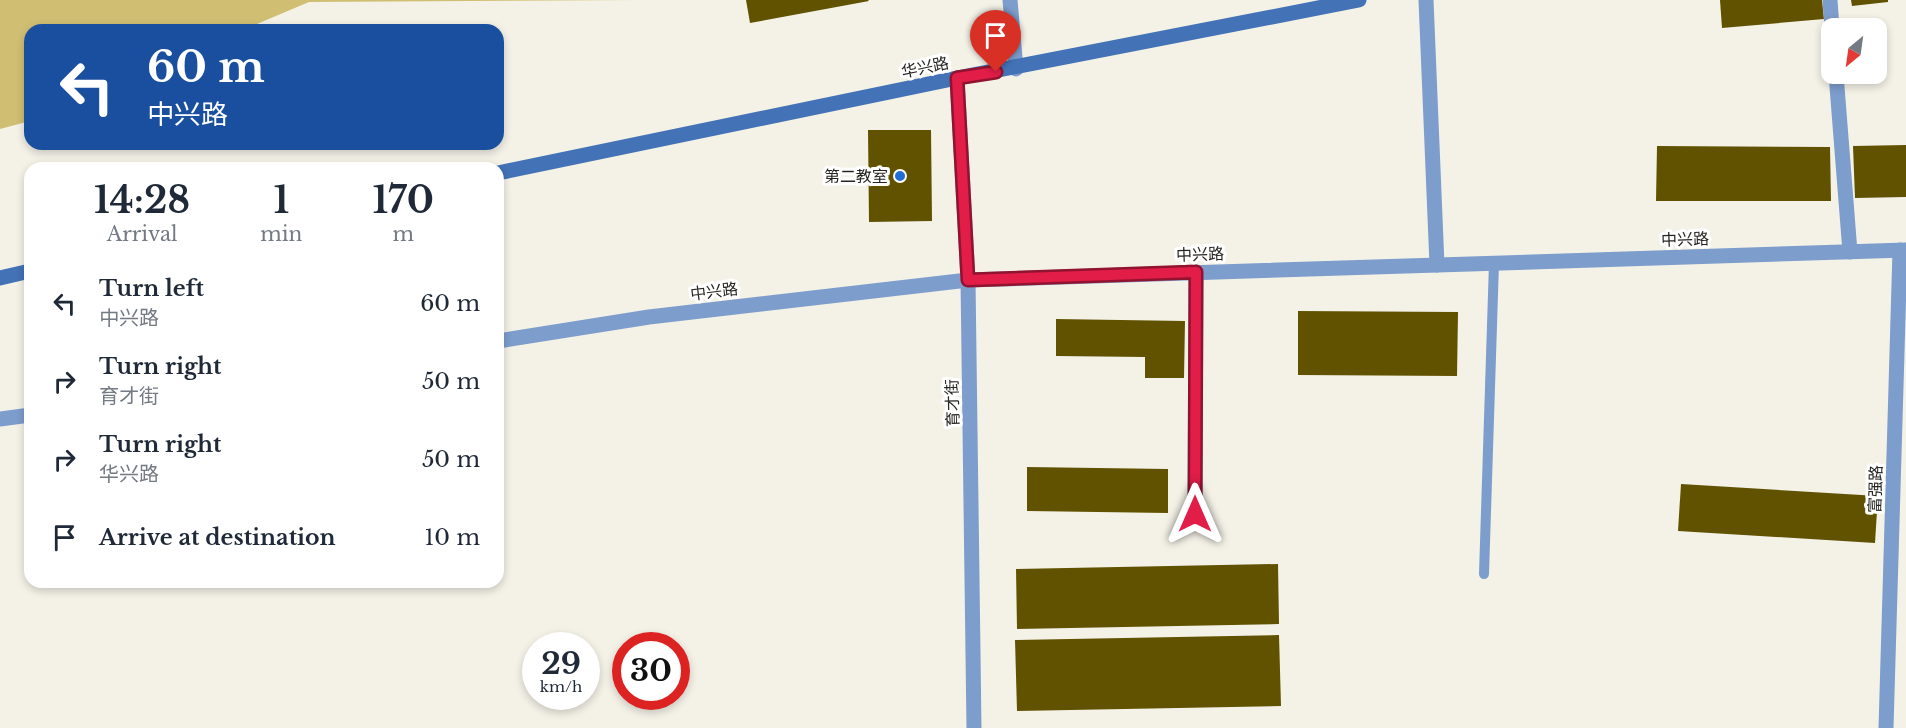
<!DOCTYPE html>
<meta charset="utf-8">
<style>
body{margin:0;font-family:"Libre Baskerville","Noto Sans SC",serif;background:#f6f6f7;color:#1f2937;height:100vh;display:flex;flex-direction:column;font-size:22px;white-space:nowrap}
*{box-sizing:border-box;margin:0}
p{font-size:20px;color:#747a83}
.icon{flex:none;width:33px;height:33px;fill:none;stroke:currentColor;stroke-width:2;stroke-linecap:round;stroke-linejoin:round}
.map{position:relative;flex:1;overflow:hidden}
.sheet{position:absolute;left:24px;top:162px;width:480px;height:426px;display:flex;flex-direction:column;background:#fff;border-radius:18px;box-shadow:0 3px 9px #0003}
.sheet>*{flex:none}
.banner{position:absolute;left:24px;top:24px;width:480px;height:126px;border-radius:18px;box-shadow:0 3px 9px #0003;background:#1a4fa0;color:#fff;overflow:hidden}
.needle{width:39px;rotate:209deg}
.fabs{position:absolute;left:1821px;top:18px;display:grid;gap:12px}
.fabs a{display:grid;place-items:center;width:66px;height:66px;border-radius:12px;background:#fff;box-shadow:0 3px 9px #0003;font-size:30px}
.speed{position:absolute;left:522px;top:632px;display:flex;gap:12px;font-size:30px;font-weight:700;text-align:center}
.speed>*{display:grid;place-content:center;width:78px;height:78px;border-radius:50%;background:#fff;box-shadow:0 3px 9px #0003;line-height:1}
.speed small{font-size:15px;font-weight:400}
.speed .limit{border:9px solid #d22;background:#fff;color:#111}
.pin{position:absolute;display:grid;place-items:center;width:51px;height:51px;color:#fff;margin:-62px -26px;border-radius:50% 50% 50% 0;rotate:-45deg;box-shadow:0 0 6px #0007}
.pin .icon{rotate:45deg}
.me{position:absolute;width:66px;margin:-33px;rotate:0deg;stroke-linejoin:round;filter:drop-shadow(0 0 4px #0008)}
.turn{display:flex;align-items:center;gap:21px;height:126px;padding:0 24px;font-size:27px}
.turn .icon{width:78px;height:78px;stroke-width:2.5}
.turn b{display:block;font-size:42px;line-height:51px}
.eta{display:flex;justify-content:space-evenly;align-items:center;height:102px;text-align:center}
.eta b{font-size:36px;font-weight:700;line-height:42px}
ul{padding:0;list-style:none}
li{display:flex;align-items:center;gap:18px;height:78px;padding:0 24px}
li div{flex:1}
li b{display:block;font-size:22px}
li em{font-style:normal}
.map>svg:first-child{display:block}
.green{fill:#d0bf72}
.building{fill:#615200}
.lines{fill:none;stroke-linecap:round;stroke-linejoin:round}
.service{stroke:#7d9dcc;stroke-width:10}
.minor{stroke:#7d9dcc;stroke-width:15}
.tertiary{stroke:#7d9dcc;stroke-width:15}
.secondary{stroke:#4372b6;stroke-width:15}
.route-casing{stroke:#92132f;stroke-width:15}
.route{stroke:#e11d48;stroke-width:10}
.poi-dot{fill:#206dd8;stroke:#fff;stroke-width:2}
.labels{text-anchor:middle;dominant-baseline:central;stroke-width:6;stroke-linejoin:round;paint-order:stroke}
.street-label{font-size:16px;fill:#262522;stroke:#fff}
.poi-label{font-size:16px;fill:#262522;stroke:#fff;text-anchor:end}
</style>
<div class="map">
<svg width="1906" height="728" viewBox="0 0 1906 728">
<rect width="100%" height="100%" fill="#f4f2e7"/>
<path class="green" d="M0 0H635L309 2 243 30H30V121L0 129Z"/>
<g class="building">
<path d="M746 0H868L869 1 750 23Z"/>
<path d="M1720 0H1822L1824 19 1722 28Z"/>
<path d="M1851 0H1888V2L1852 6Z"/>
<path d="M868 130H931L932 221 869 222Z"/>
<path d="M1906 145V197L1855 198 1853 146Z"/>
<path d="M1657 146 1830 147 1831 201H1656Z"/>
<path d="M1298 311 1458 312 1457 376 1298 375Z"/>
<path d="M1056 319 1185 321 1184 378H1145V357L1056 356Z"/>
<path d="M1027 467 1168 469V513L1027 511Z"/>
<path d="M1681 484 1878 496 1875 543 1678 531Z"/>
<path d="M1278 564 1279 624 1017 629 1016 569Z"/>
<path d="M1279 635 1281 706 1017 711 1015 640Z"/>
</g>
<g class="lines">
<path class="service" d="M1484 574 1494 263"/>
<g class="minor">
<path d="M1010 0 1016 69"/>
<path d="M1426 0 1437 265"/>
<path d="M1830 0 1832 28"/>
<path d="M1836 74 1850 252"/>
<path d="M957 78 968 280 974 728"/>
<path d="M1195 514 1196 272"/>
<path d="M1886 728 1900 250"/>
</g>
<g class="tertiary">
<path d="M498 341 649 317 968 280 1906 250"/>
<path d="M0 419 30 415"/>
</g>
<g class="secondary">
<path d="M498 173 957 78 1359 0"/>
<path d="M0 278 30 271"/>
</g>
</g>
<g class="lines">
<defs>
<path id="route" d="M996 72 957 78 968 280 1196 272 1195 514"/>
</defs>
<use href="#route" class="route-casing"/>
<use href="#route" class="route"/>
</g>
<circle class="poi-dot" cx="900" cy="176" r="6"/>
<g class="labels">
<g class="street-label">
<text transform="translate(925 67) rotate(-12)">华兴路</text>
<text transform="translate(1685 239) rotate(-2)">中兴路</text>
<text transform="translate(1200 254) rotate(-2)">中兴路</text>
<text transform="translate(714 291) rotate(-7)">中兴路</text>
<text transform="translate(952 403) rotate(-91)">育才街</text>
<text transform="translate(1875 489) rotate(-88)">富强路</text>
</g>
<g class="poi-label">
<text x="888" y="176">第二教室</text>
</g>
</g>
</svg>
<div class="fabs">
<a><svg class="needle" viewBox="-14 -14 28 28"><path d="M0-13l5 13h-10z" fill="#e53935"/><path d="M0 13l5-13h-10z" fill="#747a83"/></svg></a>
</div>
<div class="speed"><div>29<small>km/h</small></div><div class="limit">30</div></div>
<div class="pin" style="left:996px;top:72px;background:#d93025"><svg class="icon" aria-label="arrive" viewBox="0 0 24 24"><path d="M6 21V4h12l-3 4 3 4H6"/></svg></div>
<svg class="me" style="left:1195px;top:514px" viewBox="-20 -20 40 40"><path d="M0-17L14 15 0 8-14 15z" fill="#e11d48" stroke="#fff" stroke-width="4"/></svg>
<div class="banner">
<div class="turn"><svg class="icon" aria-label="left" viewBox="0 0 24 24"><path d="M17 20v-9H6M10 6l-5 5 5 5"/></svg><div><b>60 m</b>中兴路</div></div>
</div>
<section class="sheet">
<div class="eta">
<div><b>14:28</b><p>Arrival</p></div>
<div><b>1</b><p>min</p></div>
<div><b>170</b><p>m</p></div>
</div>
<ul>
<li><svg class="icon" aria-label="left" viewBox="0 0 24 24"><path d="M17 20v-9H6M10 6l-5 5 5 5"/></svg><div><b>Turn left</b><p>中兴路</p></div><em>60 m</em></li>
<li><svg class="icon" aria-label="right" viewBox="0 0 24 24"><path d="M7 20v-9h11M14 6l5 5-5 5"/></svg><div><b>Turn right</b><p>育才街</p></div><em>50 m</em></li>
<li><svg class="icon" aria-label="right" viewBox="0 0 24 24"><path d="M7 20v-9h11M14 6l5 5-5 5"/></svg><div><b>Turn right</b><p>华兴路</p></div><em>50 m</em></li>
<li><svg class="icon" aria-label="arrive" viewBox="0 0 24 24"><path d="M6 21V4h12l-3 4 3 4H6"/></svg><div><b>Arrive at destination</b></div><em>10 m</em></li>
</ul>
</section>
</div>
